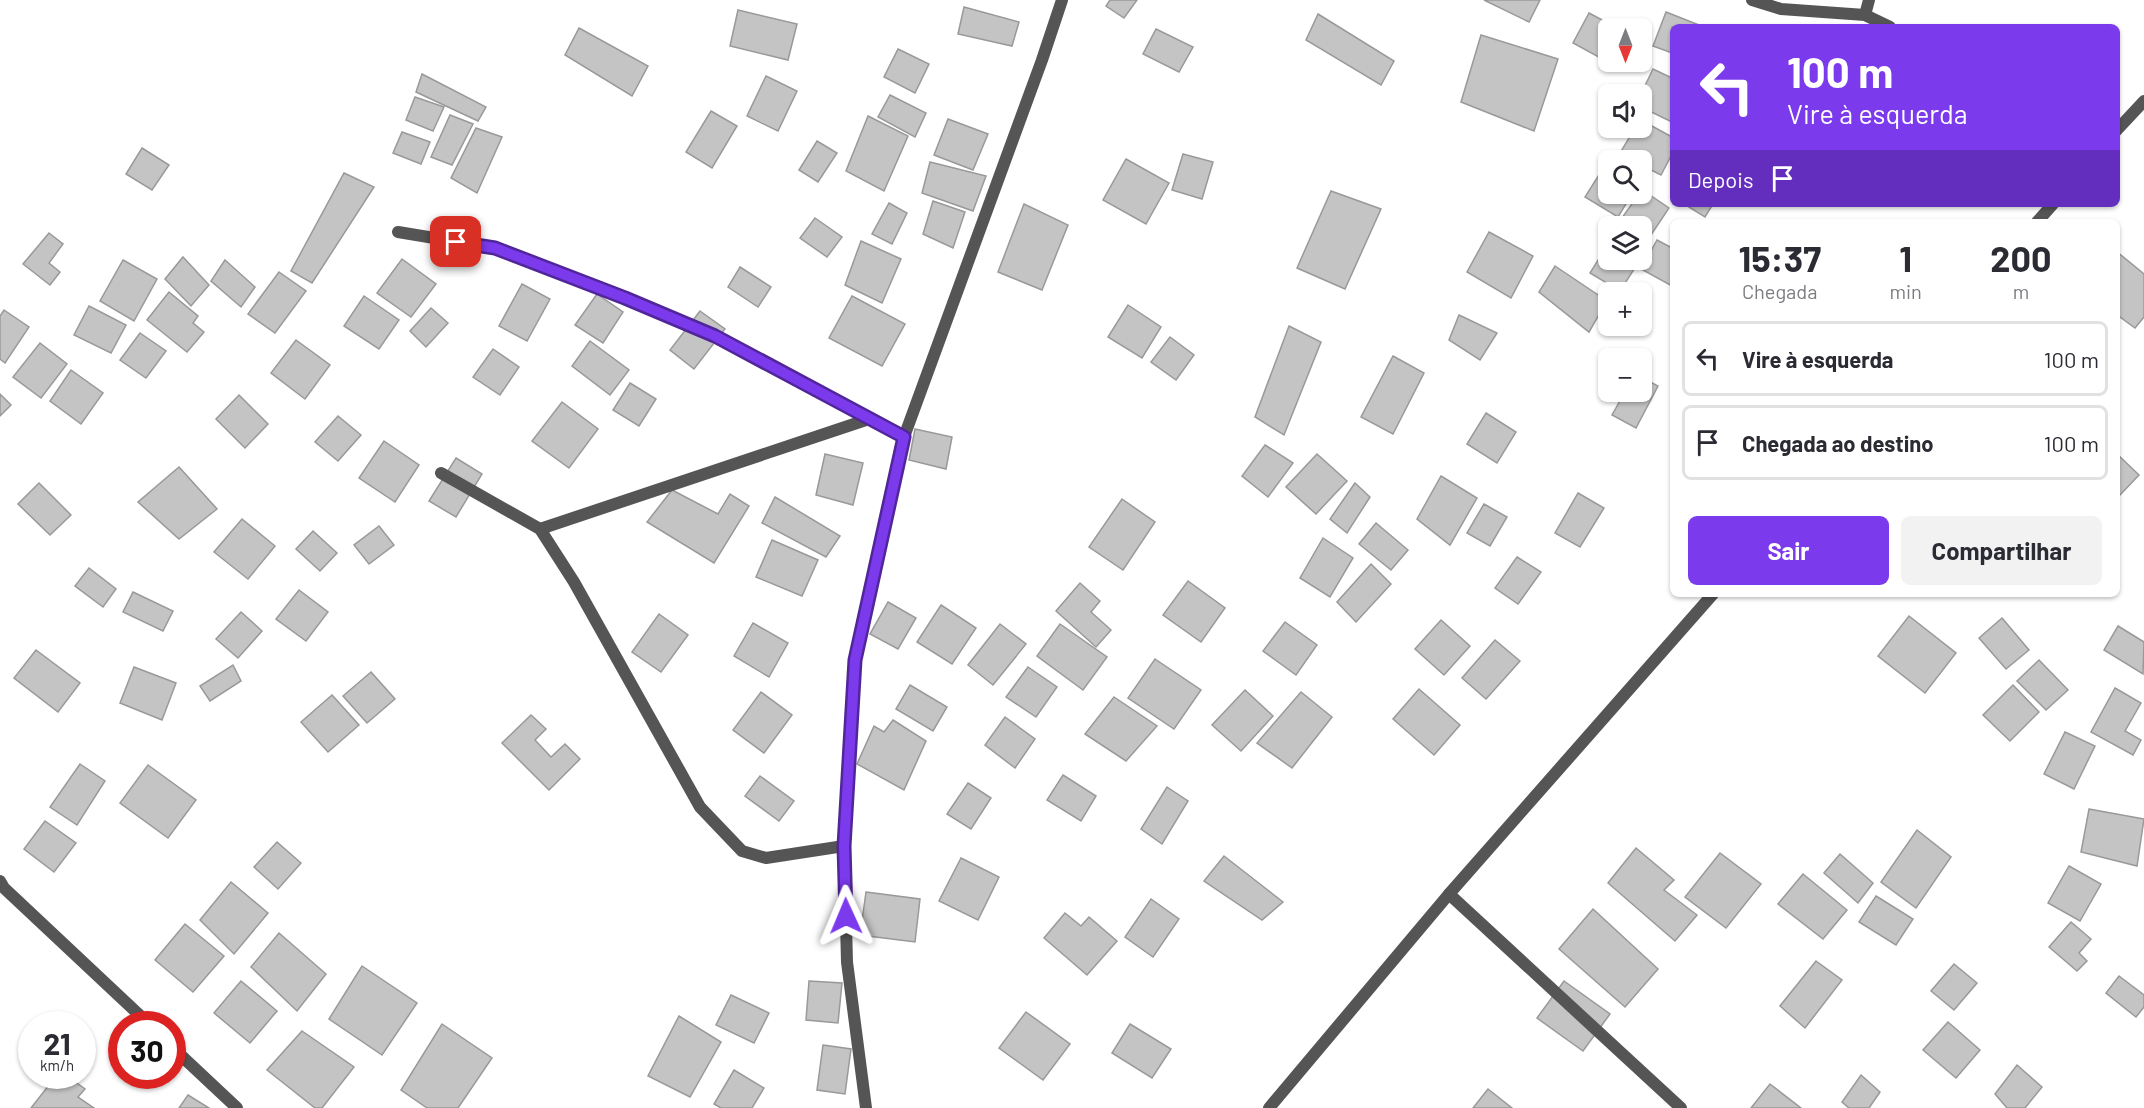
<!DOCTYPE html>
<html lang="pt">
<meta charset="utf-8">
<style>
body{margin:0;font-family:Barlow,sans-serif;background:#f2f2f3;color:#2b2b33;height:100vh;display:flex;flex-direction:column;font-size:22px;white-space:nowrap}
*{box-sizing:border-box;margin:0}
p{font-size:20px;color:#7c7c81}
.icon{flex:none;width:33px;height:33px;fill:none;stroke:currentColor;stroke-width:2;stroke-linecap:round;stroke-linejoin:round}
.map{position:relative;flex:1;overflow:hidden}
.sheet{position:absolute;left:1670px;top:219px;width:450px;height:378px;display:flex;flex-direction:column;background:#fff;border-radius:9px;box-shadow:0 2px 4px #0004}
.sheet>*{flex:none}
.guide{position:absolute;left:1670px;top:24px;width:450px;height:183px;border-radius:9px;box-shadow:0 2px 4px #0004;background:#7c3aed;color:#fff;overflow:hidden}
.needle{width:39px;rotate:180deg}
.tools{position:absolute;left:1598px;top:18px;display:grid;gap:12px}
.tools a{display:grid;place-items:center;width:54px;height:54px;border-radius:9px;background:#fff;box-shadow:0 2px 4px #0004;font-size:30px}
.speed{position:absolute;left:18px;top:1011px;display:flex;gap:12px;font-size:30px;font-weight:700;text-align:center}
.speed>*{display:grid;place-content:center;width:78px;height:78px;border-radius:50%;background:#fff;box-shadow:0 2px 4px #0004;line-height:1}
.speed small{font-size:15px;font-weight:400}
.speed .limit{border:9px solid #d22;background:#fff;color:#111}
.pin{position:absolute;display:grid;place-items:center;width:51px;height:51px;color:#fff;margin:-26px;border-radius:12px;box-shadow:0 3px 9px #0006}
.me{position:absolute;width:66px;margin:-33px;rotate:359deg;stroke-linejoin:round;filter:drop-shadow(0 0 4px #0008)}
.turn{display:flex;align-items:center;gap:21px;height:126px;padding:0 18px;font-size:27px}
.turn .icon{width:78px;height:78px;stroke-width:2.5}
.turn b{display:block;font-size:42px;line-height:51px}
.then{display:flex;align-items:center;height:57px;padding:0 18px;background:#0003;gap:12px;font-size:22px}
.eta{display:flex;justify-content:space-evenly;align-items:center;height:102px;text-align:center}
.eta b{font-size:36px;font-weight:700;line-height:42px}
.cta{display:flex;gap:12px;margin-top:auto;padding:12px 18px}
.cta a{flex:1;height:69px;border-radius:9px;background:#7c3aed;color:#fff;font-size:24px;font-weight:700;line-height:69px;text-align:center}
.cta a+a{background:#f2f2f3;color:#2b2b33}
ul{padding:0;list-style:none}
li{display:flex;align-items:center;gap:18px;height:75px;margin:0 12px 9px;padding:0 6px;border:3px solid #e1e1e2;border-radius:9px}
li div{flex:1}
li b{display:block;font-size:22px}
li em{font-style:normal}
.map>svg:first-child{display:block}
.building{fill:#c4c4c4;stroke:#999;stroke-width:1.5}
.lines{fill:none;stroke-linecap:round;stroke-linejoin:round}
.street{stroke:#555;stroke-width:12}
.route-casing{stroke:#51269a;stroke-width:15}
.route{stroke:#7c3aed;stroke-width:10}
</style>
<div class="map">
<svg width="2144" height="1108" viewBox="0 0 2144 1108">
<rect width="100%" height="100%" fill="#fff"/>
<g class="building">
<path d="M1110 0H1137L1124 18 1106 6Z"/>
<path d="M1484 0H1540L1529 22Z"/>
<path d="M964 7 1019 22 1012 46 958 34Z"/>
<path d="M738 10 797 24 788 60 730 46Z"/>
<path d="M1666 12 1704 27H1672V53L1653 46Z"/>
<path d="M1589 13 1617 28H1608V62H1620L1617 67 1573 43Z"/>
<path d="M1318 14 1394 61 1381 85 1306 40Z"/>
<path d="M579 28 648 66 632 96 565 55Z"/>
<path d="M1156 29 1193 47 1179 72 1143 54Z"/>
<path d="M1481 35 1558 59 1534 131 1461 102Z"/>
<path d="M898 49 929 64 915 93 884 77Z"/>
<path d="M1653 69 1672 78V122L1641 107V94Z"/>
<path d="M422 74 486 107 478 121 416 92Z"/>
<path d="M766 76 797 91 778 131 747 116Z"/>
<path d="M890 95 926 113 915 137 878 117Z"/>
<path d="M415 97 444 107 433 131 406 120Z"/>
<path d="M711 111 737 126 712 168 686 152Z"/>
<path d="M450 115 473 124 452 165 431 157Z"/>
<path d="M868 116 908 136 884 191 846 171Z"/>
<path d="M948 119 988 134 973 170 934 155Z"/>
<path d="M1641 120 1672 137V154L1661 175 1641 165V160H1633L1620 153 1635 128H1641Z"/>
<path d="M476 128 502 137 477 193 451 178Z"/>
<path d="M402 132 430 142 421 164 393 153Z"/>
<path d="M817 141 837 153 818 182 799 170Z"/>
<path d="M142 148 169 165 152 190 126 174Z"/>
<path d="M1183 154 1213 162 1202 199 1172 190Z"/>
<path d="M1126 159 1169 183 1146 224 1103 200Z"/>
<path d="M1609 159 1610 160H1608V194H1632L1618 217 1585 197Z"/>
<path d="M930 162 986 176 973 211 922 193Z"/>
<path d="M344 173 374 187 312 283 291 271Z"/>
<path d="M1641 189 1669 208 1647 241 1641 237V226H1625L1619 222 1639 194H1641Z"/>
<path d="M1331 191 1381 209 1345 289 1297 268Z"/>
<path d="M933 201 965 212 953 248 923 234Z"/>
<path d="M889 203 907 213 892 244 872 234Z"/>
<path d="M1024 204 1068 225 1042 290 998 272Z"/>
<path d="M1684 204H1713L1705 217Z"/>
<path d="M815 218 842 237 827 257 800 238Z"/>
<path d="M1489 232 1533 256 1511 298 1467 272Z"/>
<path d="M49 233 63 244 49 263 60 272 50 285 23 264Z"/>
<path d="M1657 240 1672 248V286L1641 269Z"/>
<path d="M861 241 901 259 882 303 845 285Z"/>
<path d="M1608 244V260H1640L1620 291 1590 273Z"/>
<path d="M2116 251 2144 274V317L2135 328 2116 314Z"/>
<path d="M183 257 209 285 191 306 165 279Z"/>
<path d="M402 259 436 284 411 317 377 293Z"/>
<path d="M123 260 157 279 134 321 100 301Z"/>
<path d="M225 260 255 287 241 307 211 281Z"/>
<path d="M1555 266 1607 301 1589 332 1539 292Z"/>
<path d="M740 267 771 287 758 307 728 287Z"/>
<path d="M279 272 306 291 275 333 248 314Z"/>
<path d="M522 284 550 299 527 341 499 326Z"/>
<path d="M169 292 198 316 193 323 204 332 187 352 147 320Z"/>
<path d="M597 294 623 312 603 343 575 325Z"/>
<path d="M364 296 399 320 379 349 344 326Z"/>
<path d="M852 296 905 324 882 366 829 338Z"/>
<path d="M1128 305 1161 327 1142 358 1108 337Z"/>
<path d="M89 306 126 325 111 353 74 335Z"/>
<path d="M431 308 448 323 426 347 410 331Z"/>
<path d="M4 310 29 327 5 363 0 359V316Z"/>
<path d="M700 311 725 329 694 369 670 350Z"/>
<path d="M1459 315 1497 333 1480 360 1449 340Z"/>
<path d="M1289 326 1321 342 1284 435 1255 417Z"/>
<path d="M140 333 166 351 146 378 120 360Z"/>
<path d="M1170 337 1194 355 1176 380 1151 362Z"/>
<path d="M296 340 330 365 305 399 271 373Z"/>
<path d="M590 341 629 370 610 395 572 366Z"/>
<path d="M40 343 67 364 41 398 13 377Z"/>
<path d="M493 349 519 367 500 395 473 377Z"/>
<path d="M1393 356 1424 373 1393 434 1361 417Z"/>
<path d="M71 370 103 393 81 424 50 401Z"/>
<path d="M1641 377 1658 386 1636 428 1612 415 1625 392H1641Z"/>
<path d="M630 383 656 399 639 426 613 410Z"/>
<path d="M0 394 11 405 0 416Z"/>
<path d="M239 395 268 424 245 448 216 419Z"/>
<path d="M562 402 598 429 569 468 532 441Z"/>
<path d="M1486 413 1516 432 1497 463 1467 444Z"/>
<path d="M338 416 361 435 338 461 315 442Z"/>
<path d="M915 429 952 437 946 469 909 460Z"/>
<path d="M384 441 419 465 395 502 359 478Z"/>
<path d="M1265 445 1293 463 1268 497 1242 476Z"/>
<path d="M2116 453 2139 475 2120 495 2116 491Z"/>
<path d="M825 454 863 463 853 505 816 495Z"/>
<path d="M1317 454 1347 481 1316 514 1286 487Z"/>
<path d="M456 458 482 474 456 517 429 501Z"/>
<path d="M179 467 217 509 179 539 138 502Z"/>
<path d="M1441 476 1477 498 1450 545 1417 519Z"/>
<path d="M39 483 71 515 50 535 18 504Z"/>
<path d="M1355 483 1370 497 1347 533 1330 519Z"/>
<path d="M672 490 718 514 730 494 749 506 714 563 647 522Z"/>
<path d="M1578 493 1604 508 1580 547 1555 533Z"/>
<path d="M775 497 840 536 826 557 762 523Z"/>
<path d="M1122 499 1155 522 1123 570 1089 547Z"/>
<path d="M1484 504 1507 517 1490 546 1467 533Z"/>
<path d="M242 519 275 546 248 579 214 552Z"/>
<path d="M1376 523 1408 550 1391 570 1359 544Z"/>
<path d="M379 526 394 545 369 564 354 545Z"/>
<path d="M313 531 337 553 320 571 296 549Z"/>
<path d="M1323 538 1353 558 1330 597 1300 578Z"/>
<path d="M772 540 818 560 802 596 756 577Z"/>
<path d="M1517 557 1541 572 1518 604 1495 588Z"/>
<path d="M1371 564 1391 584 1356 622 1337 602Z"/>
<path d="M89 568 116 589 103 607 75 586Z"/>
<path d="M1188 581 1225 608 1201 642 1163 615Z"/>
<path d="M1080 583 1100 601 1091 612 1111 630 1096 647 1056 611Z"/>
<path d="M299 590 328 612 306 641 276 619Z"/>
<path d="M133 592 173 611 163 631 123 612Z"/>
<path d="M888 602 916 618 898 649 870 634Z"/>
<path d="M941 605 976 628 952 664 917 642Z"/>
<path d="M241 612 262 631 238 658 216 639Z"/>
<path d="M659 614 688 635 661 672 632 652Z"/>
<path d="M1909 616 1956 653 1925 693 1878 656Z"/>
<path d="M2002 618 2029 650 2006 669 1979 638Z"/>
<path d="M1441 620 1470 646 1444 675 1415 649Z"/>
<path d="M1285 622 1317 645 1296 675 1263 651Z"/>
<path d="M753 623 788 643 769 677 734 656Z"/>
<path d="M1000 624 1026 644 993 685 968 665Z"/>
<path d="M1060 624 1107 657 1083 690 1037 656Z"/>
<path d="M2118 626 2144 642 2143 674 2104 650Z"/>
<path d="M1495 640 1520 661 1486 699 1462 678Z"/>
<path d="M36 650 80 683 58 712 14 678Z"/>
<path d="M1155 659 1201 690 1174 729 1128 698Z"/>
<path d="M2039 660 2068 690 2046 710 2017 681Z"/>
<path d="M233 665 241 681 210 701 200 686Z"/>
<path d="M134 667 176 683 162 720 120 703Z"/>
<path d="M1028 667 1057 687 1036 717 1006 697Z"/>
<path d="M371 672 395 699 367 723 343 696Z"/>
<path d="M910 685 947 707 933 731 896 709Z"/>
<path d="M2013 685 2039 712 2010 741 1983 715Z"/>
<path d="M2115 688 2141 703 2125 731 2141 740 2133 755 2091 732Z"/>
<path d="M1419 689 1460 725 1434 755 1393 719Z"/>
<path d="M1245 690 1273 716 1241 751 1212 725Z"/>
<path d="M761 692 792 715 764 753 733 730Z"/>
<path d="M1301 692 1332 717 1292 768 1257 743Z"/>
<path d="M332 695 359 725 328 752 301 722Z"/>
<path d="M1114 697 1157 726 1126 761 1085 734Z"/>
<path d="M531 715 546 729 535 740 551 757 565 744 580 759 549 790 502 743Z"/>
<path d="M1005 717 1035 739 1015 768 985 745Z"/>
<path d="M893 720 926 741 904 790 857 764 874 726 884 732Z"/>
<path d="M2065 732 2095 746 2074 789 2044 774Z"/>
<path d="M80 764 105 781 77 825 50 807Z"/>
<path d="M148 765 196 800 168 838 120 803Z"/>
<path d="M1063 775 1096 796 1081 821 1047 800Z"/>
<path d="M760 776 794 801 779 821 745 796Z"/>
<path d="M968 783 991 798 971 829 947 814Z"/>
<path d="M1167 787 1188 801 1162 844 1141 829Z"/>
<path d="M2089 809 2144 819 2137 866 2081 852Z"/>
<path d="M45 821 76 843 54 872 24 849Z"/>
<path d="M1917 830 1951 857 1916 908 1881 882Z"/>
<path d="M277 842 301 863 278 889 254 867Z"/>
<path d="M1636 848 1674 880 1664 890 1697 915 1675 941 1608 883Z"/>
<path d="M1720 853 1761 884 1726 928 1685 897Z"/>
<path d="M1840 854 1873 883 1858 903 1824 873Z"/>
<path d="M1224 856 1283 902 1262 920 1204 881Z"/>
<path d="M961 858 999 877 978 920 939 901Z"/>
<path d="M2069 866 2101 884 2080 921 2048 903Z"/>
<path d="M1803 874 1847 910 1823 939 1778 904Z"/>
<path d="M231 882 268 913 234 954 200 920Z"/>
<path d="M866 892 920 899 915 942 860 935Z"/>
<path d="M1876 896 1913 919 1896 945 1859 922Z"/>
<path d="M1151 899 1179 919 1153 957 1125 937Z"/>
<path d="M1593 909 1658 969 1625 1007 1559 949Z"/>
<path d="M1065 913 1081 926 1089 917 1117 941 1087 975 1044 938Z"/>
<path d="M2071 922 2091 939 2079 953 2087 961 2077 971 2049 947Z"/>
<path d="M185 924 224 956 193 992 155 960Z"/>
<path d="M279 933 326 974 297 1011 251 967Z"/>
<path d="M1816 961 1842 980 1805 1028 1780 1006Z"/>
<path d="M1954 964 1977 983 1954 1010 1931 991Z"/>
<path d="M362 966 417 1003 382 1055 329 1019Z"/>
<path d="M2119 976 2144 995V1007L2136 1017 2106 993Z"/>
<path d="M241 981 277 1011 250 1043 214 1013Z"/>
<path d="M809 981 842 983 838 1023 806 1020Z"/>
<path d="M1564 981 1610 1014 1583 1051 1537 1018Z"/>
<path d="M731 995 769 1013 754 1043 716 1025Z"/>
<path d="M1026 1012 1070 1044 1043 1080 999 1048Z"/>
<path d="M679 1016 721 1042 690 1097 648 1076Z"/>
<path d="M1948 1022 1980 1050 1956 1078 1923 1050Z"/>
<path d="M442 1024 492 1058 458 1108H427L401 1090Z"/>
<path d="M1130 1024 1171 1049 1152 1078 1112 1053Z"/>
<path d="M302 1031 354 1067 322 1108H315L267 1070Z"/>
<path d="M823 1045 851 1049 845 1094 817 1090Z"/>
<path d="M2017 1065 2042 1087 2025 1108H2007L1995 1094Z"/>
<path d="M734 1070 764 1088 752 1108H721L714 1104Z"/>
<path d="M1861 1075 1880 1092 1869 1108H1849L1842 1102Z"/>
<path d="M56 1076H67L85 1089 78 1097 94 1108H31Z"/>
<path d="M1770 1084 1801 1108H1751Z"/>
<path d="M1488 1089 1512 1108H1473Z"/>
<path d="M188 1095 209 1108H179Z"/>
</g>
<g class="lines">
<g class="street">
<path d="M1752 0 1781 9 1865 15 1890 27"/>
<path d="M1865 15 1869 0"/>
<path d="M2116 131 2144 101"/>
<path d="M2037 222 2053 204"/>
<path d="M398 232 495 248 625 298 715 337 904 437"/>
<path d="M441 473 540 529 574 582 700 807 742 851 766 858 844 846"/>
<path d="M540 529 869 419"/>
<path d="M0 881 4 888 149 1024"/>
<path d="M1449 894 1681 1108"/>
<path d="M172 1047 237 1108"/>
<path d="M866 1108 847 962 844 846 855 660 904 437 1042 60 1062 0"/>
<path d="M1269 1108 1449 894 1713 594"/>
</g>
</g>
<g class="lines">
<defs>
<path id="route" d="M456 242 495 248 625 298 715 336 904 437 855 660 844 846 846 916"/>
</defs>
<use href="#route" class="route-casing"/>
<use href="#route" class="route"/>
</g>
</svg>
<div class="tools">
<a><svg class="needle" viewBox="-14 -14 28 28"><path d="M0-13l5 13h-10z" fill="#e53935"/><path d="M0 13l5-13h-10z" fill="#7c7c81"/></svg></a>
<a><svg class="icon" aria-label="sound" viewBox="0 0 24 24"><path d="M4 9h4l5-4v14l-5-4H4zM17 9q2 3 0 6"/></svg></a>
<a><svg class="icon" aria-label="search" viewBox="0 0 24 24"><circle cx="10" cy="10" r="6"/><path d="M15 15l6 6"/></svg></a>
<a><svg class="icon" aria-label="layers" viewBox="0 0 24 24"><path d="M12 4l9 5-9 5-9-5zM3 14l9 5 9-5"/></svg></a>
<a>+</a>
<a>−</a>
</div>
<div class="speed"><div>21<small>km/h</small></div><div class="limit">30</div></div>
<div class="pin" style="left:456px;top:242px;background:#d93025"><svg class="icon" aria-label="arrive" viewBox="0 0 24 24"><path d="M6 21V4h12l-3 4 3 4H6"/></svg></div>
<svg class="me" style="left:846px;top:916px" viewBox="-20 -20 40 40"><path d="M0-17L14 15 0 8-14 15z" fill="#7c3aed" stroke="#fff" stroke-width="4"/></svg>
<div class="guide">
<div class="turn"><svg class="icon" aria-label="left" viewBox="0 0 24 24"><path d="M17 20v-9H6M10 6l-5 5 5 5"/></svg><div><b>100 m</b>Vire à esquerda</div></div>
<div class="then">Depois<svg class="icon" aria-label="arrive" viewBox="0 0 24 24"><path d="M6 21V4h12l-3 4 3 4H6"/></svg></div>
</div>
<section class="sheet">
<div class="eta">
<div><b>15:37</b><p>Chegada</p></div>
<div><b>1</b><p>min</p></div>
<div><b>200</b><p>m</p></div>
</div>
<ul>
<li><svg class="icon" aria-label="left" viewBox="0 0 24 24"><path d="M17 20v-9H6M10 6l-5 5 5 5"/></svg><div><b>Vire à esquerda</b></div><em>100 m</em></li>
<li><svg class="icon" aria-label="arrive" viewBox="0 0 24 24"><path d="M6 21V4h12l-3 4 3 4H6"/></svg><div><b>Chegada ao destino</b></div><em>100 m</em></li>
</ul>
<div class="cta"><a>Sair</a><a>Compartilhar</a></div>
</section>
</div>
